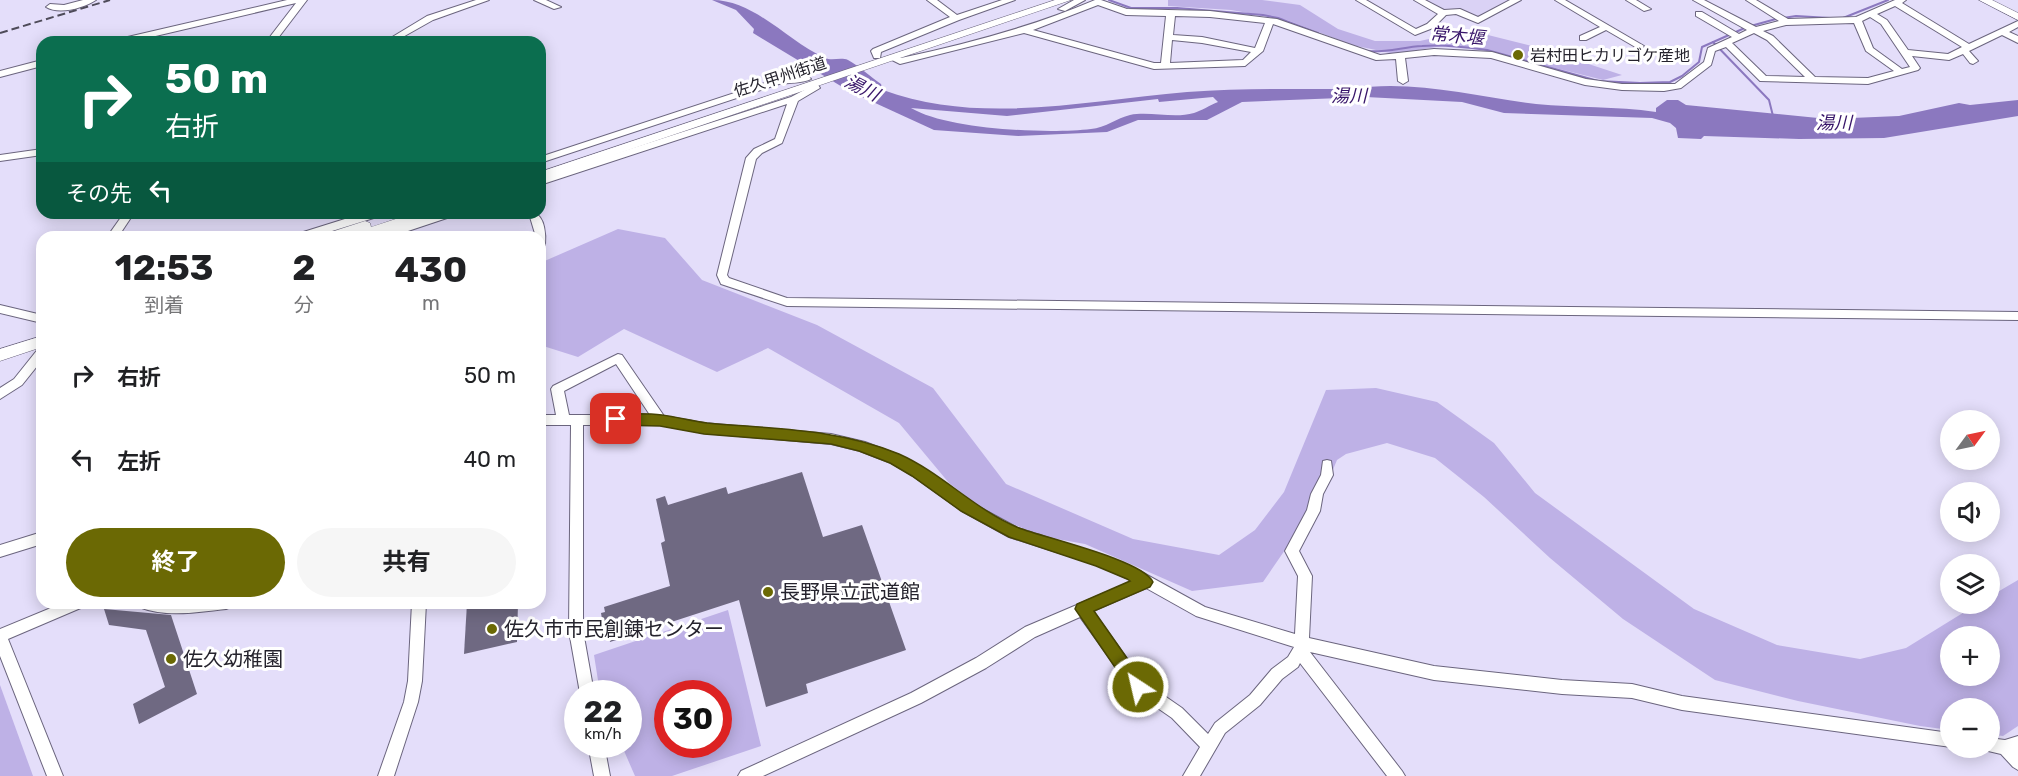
<!DOCTYPE html>
<html lang="ja">
<meta charset="utf-8">
<style>
body{margin:0;font-family:Rubik,"Noto Sans JP",sans-serif;background:#f6f6f6;color:#202124;height:100vh;display:flex;flex-direction:column;font-size:22px;white-space:nowrap}
*{box-sizing:border-box;margin:0}
p{font-size:20px;color:#757577}
.icon{flex:none;width:33px;height:33px;fill:none;stroke:currentColor;stroke-width:2;stroke-linecap:round;stroke-linejoin:round}
.map{position:relative;flex:1;overflow:hidden}
.side{position:absolute;left:36px;top:231px;width:510px;height:378px;display:flex;flex-direction:column;background:#fff;border-radius:18px;box-shadow:0 3px 15px #0003}
.side>*{flex:none}
.guide{position:absolute;left:36px;top:36px;width:510px;height:183px;border-radius:18px;box-shadow:0 3px 15px #0003;background:#0b6e4f;color:#fff;overflow:hidden}
.needle{width:39px;rotate:57deg}
.fabs{position:absolute;left:1940px;top:410px;display:grid;gap:12px}
.fabs a{display:grid;place-items:center;width:60px;height:60px;border-radius:50%;background:#fff;box-shadow:0 3px 15px #0003;font-size:30px}
.speed{position:absolute;left:564px;top:680px;display:flex;gap:12px;font-size:30px;font-weight:700;text-align:center}
.speed>*{display:grid;place-content:center;width:78px;height:78px;border-radius:50%;background:#fff;box-shadow:0 3px 15px #0003;line-height:1}
.speed small{font-size:15px;font-weight:400}
.speed .limit{border:9px solid #d22;background:#fff;color:#111}
.pin{position:absolute;display:grid;place-items:center;width:51px;height:51px;color:#fff;margin:-26px;border-radius:12px;box-shadow:0 3px 9px #0006}
.me{position:absolute;width:66px;margin:-33px;rotate:325deg;stroke-linejoin:round;filter:drop-shadow(0 0 4px #0008)}
.turn{display:flex;align-items:center;gap:21px;height:126px;padding:0 30px;font-size:27px}
.turn .icon{width:78px;height:78px;stroke-width:2.5}
.turn b{display:block;font-size:42px;line-height:51px}
.then{display:flex;align-items:center;height:57px;padding:0 30px;background:#0003;gap:12px;font-size:22px}
.eta{display:flex;justify-content:space-evenly;align-items:center;height:102px;text-align:center}
.eta b{font-size:36px;font-weight:700;line-height:42px}
.primary-button{display:flex;gap:12px;margin-top:auto;padding:12px 30px}
.primary-button a{flex:1;height:69px;border-radius:36px;background:#6b6904;color:#fff;font-size:24px;font-weight:700;line-height:69px;text-align:center}
.primary-button a+a{background:#f6f6f6;color:#202124}
ul{padding:0;list-style:none}
li{display:flex;align-items:center;gap:18px;height:84px;padding:0 30px}
li div{flex:1}
li b{display:block;font-size:22px}
li em{font-style:normal}
.map>svg:first-child{display:block}
.built{fill:#dad2f5}
.green{fill:#beb1e6;fill-rule:evenodd}
.water{fill:#8b78bf;fill-rule:evenodd}
.lines{fill:none;stroke-linecap:round;stroke-linejoin:round}
.stream{stroke:#8b78bf;stroke-width:2}
.building{fill:#6f6982}
.minor-casing{stroke:#6b657e;stroke-width:2}
.major-casing{stroke:#6b657e;stroke-width:1}
.minor{fill:#fff;fill-rule:evenodd}
.major{fill:#fff;fill-rule:evenodd}
.rail{stroke:#4e4b59;stroke-width:2;stroke-dasharray:8 4;stroke-linecap:butt}
.route{fill:#6b6904;stroke:#464403;stroke-width:1.5}
.poi-dot{fill:#6b6904;stroke:#fff;stroke-width:2}
.labels{text-anchor:middle;dominant-baseline:central;stroke-width:6;stroke-linejoin:round;paint-order:stroke}
.far-poi-label{font-size:16px;fill:#25232d;stroke:#fff;text-anchor:start}
.far-street-label{font-size:16px;fill:#25232d;stroke:#fff}
.far-water-label{font-size:18px;font-style:italic;fill:#371469;stroke:#fff}
.poi-label{font-size:20px;fill:#25232d;stroke:#fff;text-anchor:start}
</style>
<div class="map">
<svg width="2018" height="776" viewBox="0 0 2018 776">
<rect width="100%" height="100%" fill="#e4defa"/>
<path class="built" d="M1425 0H1512L1480 17 1456 9H1442Z"/>
<g class="green">
<path d="M1168 0H1262L1300 5 1338 29 1375 41H1420L1468 30 1540 48 1622 75 1603 80 1476 48 1442 46 1395 54 1352 45 1287 20 1231 10 1168 6Z"/>
<path d="M618 229 665 238 702 280 817 325 933 388 1006 484 1133 539 1219 555 1255 530 1284 492 1326 390 1376 388 1437 402 1494 443 1535 493 1694 609 1777 645 1860 659 1906 648 1979 603H1989V597L2018 580V726L2003 736 1989 734V708H1950V730L1920 726 1798 701 1715 680 1623 619 1550 558 1484 497 1435 458 1387 443 1346 454 1337 460 1322 496 1263 582 1192 591 1085 544 1040 536 986 512 949 483 899 423 768 348 717 372 624 329 578 357 540 345V263ZM1950 636H1989V675H1950Z"/>
<path d="M728 610 761 746 672 776H635L621 744H628V693H600L594 655ZM668 693H718V744H668Z"/>
<path d="M0 685 33 776H0Z"/>
</g>
<path class="water" d="M712 0C755 0 787 41 825 58 832 61 841 57 848 60 859 66 871 77 881 84L883 90C980 126 1088 100 1187 92 1242 88 1298 89 1352 89 1413 79 1476 97 1536 104 1576 108 1616 106 1656 112V108L1667 100H1678L1686 105 1828 119 1899 116 1959 103 1970 105 2018 100V116L1884 138 1799 139 1704 136 1701 139 1678 138 1676 128 1670 123 1652 118 1504 113 1462 102 1366 97 1242 102 1207 120H1138L1107 132 1018 136 934 130 849 91 753 33 754 29 736 10ZM1213 97 1218 102C1210 105 1201 111 1194 113 1174 119 1150 111 1130 115 1117 118 1105 128 1091 129 1049 134 948 130 911 108L1007 116 1158 99 1159 102Z"/>
<g class="lines">
<g class="stream">
<path d="M1109 0 1131 8H1177L1263 15 1278 18 1318 33"/>
<path d="M1843 18 1888 0"/>
<path d="M1713 42 1769 100 1773 116"/>
<path d="M1366 51C1385 53 1403 47 1422 46 1443 44 1466 47 1487 50L1598 81 1640 83 1670 82 1682 76 1699 62 1702 47 1747 27 1776 19 1796 16 1830 18"/>
</g>
</g>
<g class="building">
<path d="M802 472 823 537 862 525 906 650 806 684 808 693 766 707 739 600 610 642 609 636 605 637 601 613 605 612 604 607 670 586 661 543 665 541 656 499 665 496 668 505 726 487 728 494Z"/>
<path d="M467 603H518L517 642 464 654Z"/>
<path d="M104 609 171 615 197 694 139 724 133 704 165 687 146 630 109 625Z"/>
</g>
<g class="lines">
<defs>
<g id="minor">
<path d="M83 0H96C84 8 59 15 46 7L50 4 64 5Z"/>
<path d="M287 0H307L275 42H266L296 3 130 42H115L119 39Z"/>
<path d="M476 0H489L433 20 394 42H384L427 16Z"/>
<path d="M534 0H546L561 7 554 9Z"/>
<path d="M927 0H937L957 15 1002 0H1015L959 20 881 52 880 58H874L871 51 873 49 950 17Z"/>
<path d="M1074 0H1085L1065 11 1058 9Z"/>
<path d="M1095 0H1101L1127 9 1210 11 1277 19 1380 55 1434 49 1492 52 1586 79 1622 84H1675L1704 62 1708 48 1732 37 1696 16V12H1702L1739 34 1747 30 1693 0H1704L1756 27 1779 21 1746 0H1756L1788 19 1856 17 1895 0H1906L1902 3 1969 44 2018 21V27L2009 32 2018 36V43L2002 35 1969 51 1978 61 1973 64 1970 63 1963 54 1949 60 1912 56 1920 68 1918 70 1868 84 1760 81 1726 47 1715 51 1711 65 1681 88 1664 91 1622 90 1585 85 1491 58 1434 55 1405 58 1408 81 1403 84 1398 81 1396 59 1376 60 1273 24 1263 51 1245 66 1154 69 1024 33 900 64 888 58 893 55 901 58C967 44 1032 27 1095 0ZM1098 5 1126 15 1166 16 1161 63H1154L1033 30ZM1895 6 1962 47 1948 54 1908 50 1887 20 1877 14ZM1175 16 1210 17 1265 23 1255 48 1202 37 1173 35ZM1870 17 1881 24 1910 67 1902 69 1873 48 1862 21ZM1854 23 1866 51 1894 71 1868 78 1815 77 1773 36 1763 31 1786 25ZM1754 33 1767 40 1805 77 1766 76 1732 43ZM1172 40 1202 43 1251 52 1243 60 1170 63Z"/>
<path d="M1356 0H1366L1416 29 1427 24 1438 14 1414 0H1425L1444 10 1460 9 1478 17 1510 0H1521L1478 23 1456 14 1446 15 1433 28 1415 35Z"/>
<path d="M1555 0H1565L1644 46 1640 49 1637 48 1606 30 1586 40H1580V36L1600 27Z"/>
<path d="M1626 0H1636L1651 9 1644 11Z"/>
<path d="M42 60V66L0 77V71Z"/>
<path d="M797 75 809 77 811 79C805 83 787 83 779 84L540 163V157L774 80Z"/>
<path d="M814 82 817 83 820 88 798 101 782 143 762 153 756 159 727 275 729 278 787 298 2018 312V320L787 306 721 284 717 275 746 158 754 149 775 139 787 104 540 185V178L791 97 810 87 811 83Z"/>
<path d="M42 149V155L0 161V155Z"/>
<path d="M124 213H134L118 237H107Z"/>
<path d="M364 213H381L380 216 313 237H296L297 234Z"/>
<path d="M438 213H454L453 216 390 237H374L375 234Z"/>
<path d="M535 213C545 218 546 235 545 245L540 249V237H536L530 217Z"/>
<path d="M0 305 42 315V323L0 313Z"/>
<path d="M42 348V360L22 385 0 399V388L14 379 38 349Z"/>
<path d="M618 354 622 355 664 416 704 423 831 434 865 442 899 455 923 468 972 503 1018 528 1105 556 1138 570 1205 607 1295 634 1298 576 1285 551 1307 510 1311 494 1321 475 1323 461 1327 460 1331 461 1333 475 1323 494 1320 511 1299 551 1312 576 1309 638 1434 666 1562 680 1632 684 1682 696 1950 733 1951 747 1682 710 1632 698 1562 694 1434 680 1310 652 1402 771 1405 776H1387L1300 663 1298 667 1282 679 1260 705 1225 733 1200 776H1183L1200 747 1172 718 1133 691 1080 617 1035 637 986 668 921 703 763 776H738L741 771 911 693 976 658 1025 627 1133 581 1097 565 1009 537 962 511 913 476 891 463 860 451 831 444 704 433 660 425H583V631L594 693H580L569 631 571 425H540V415H556L551 389 553 386ZM616 364 650 415H569L564 391ZM1146 588 1196 616 1294 647 1288 657 1272 669 1250 695 1215 723 1208 734 1182 708 1143 681 1093 611Z"/>
<path d="M42 532V544L0 557V545Z"/>
<path d="M63 603H85L83 607 8 639 63 776H47L0 656V629Z"/>
<path d="M137 603H233L231 607 226 609C197 612 167 618 139 607Z"/>
<path d="M412 603H426L422 681 418 702 394 776H378L404 702 408 681Z"/>
<path d="M2018 736V770L2013 767 2001 754 1984 750 1982 747H1989V738L2005 740Z"/>
<path d="M588 744H604L610 776H594Z"/>
</g>
<g id="major">
<path d="M1055 0H1071L540 180V172Z"/>
<path d="M1979 0H1992L2018 13V20Z"/>
<path d="M414 213H435L433 216 370 237H323L325 234 365 221 370 223 371 227Z"/>
<path d="M42 336V347L0 361V349Z"/>
</g>
</defs>
<use href="#minor" class="minor-casing"/>
<use href="#major" class="major-casing"/>
<use href="#minor" class="minor"/>
<use href="#major" class="major"/>
<path class="rail" d="M0 33 110 0"/>
</g>
<path class="route" d="M616 414C631 414 647 413 662 415 677 417 692 421 707 423 772 429 837 428 899 454 942 473 975 510 1019 528 1045 538 1143 560 1153 582L1150 587 1094 611 1143 681 1146 687 1143 692 1138 694 1132 692 1075 609 1077 604 1130 581 1127 579 1096 566 1009 537 961 511 912 476 890 463 859 451 831 444 704 434 660 426 616 425 609 419Z"/>
<g class="poi-dot">
<circle cx="1518" cy="55" r="6"/>
<circle cx="768" cy="592" r="6"/>
<circle cx="492" cy="629" r="6"/>
<circle cx="171" cy="659" r="6"/>
</g>
<g class="labels">
<g class="far-poi-label">
<text x="1530" y="55">岩村田ヒカリゴケ産地</text>
</g>
<g class="far-street-label">
<text transform="translate(780 77) rotate(-18)">佐久甲州街道</text>
</g>
<g class="far-water-label">
<text transform="translate(1457 36) rotate(5)">常木堰</text>
<text transform="translate(862 88) rotate(27)">湯川</text>
<text x="1349" y="96">湯川</text>
<text x="1834" y="123">湯川</text>
</g>
<g class="poi-label">
<text x="780" y="592">長野県立武道館</text>
<text x="504" y="629">佐久市市民創錬センター</text>
<text x="183" y="659">佐久幼稚園</text>
</g>
</g>
</svg>
<div class="fabs">
<a><svg class="needle" viewBox="-14 -14 28 28"><path d="M0-13l5 13h-10z" fill="#e53935"/><path d="M0 13l5-13h-10z" fill="#757577"/></svg></a>
<a><svg class="icon" aria-label="sound" viewBox="0 0 24 24"><path d="M4 9h4l5-4v14l-5-4H4zM17 9q2 3 0 6"/></svg></a>
<a><svg class="icon" aria-label="layers" viewBox="0 0 24 24"><path d="M12 4l9 5-9 5-9-5zM3 14l9 5 9-5"/></svg></a>
<a>+</a>
<a>−</a>
</div>
<div class="speed"><div>22<small>km/h</small></div><div class="limit">30</div></div>
<div class="pin" style="left:616px;top:419px;background:#d93025"><svg class="icon" aria-label="arrive" viewBox="0 0 24 24"><path d="M6 21V4h12l-3 4 3 4H6"/></svg></div>
<svg class="me" style="left:1138px;top:687px" viewBox="-20 -20 40 40"><circle r="17" fill="#6b6904" stroke="#fff" stroke-width="3"/><path d="M0-11L8 9 0 5-8 9z" fill="#fff"/></svg>
<div class="guide">
<div class="turn"><svg class="icon" aria-label="right" viewBox="0 0 24 24"><path d="M7 20v-9h11M14 6l5 5-5 5"/></svg><div><b>50 m</b>右折</div></div>
<div class="then">その先<svg class="icon" aria-label="left" viewBox="0 0 24 24"><path d="M17 20v-9H6M10 6l-5 5 5 5"/></svg></div>
</div>
<section class="side">
<div class="eta">
<div><b>12:53</b><p>到着</p></div>
<div><b>2</b><p>分</p></div>
<div><b>430</b><p>m</p></div>
</div>
<ul>
<li><svg class="icon" aria-label="right" viewBox="0 0 24 24"><path d="M7 20v-9h11M14 6l5 5-5 5"/></svg><div><b>右折</b></div><em>50 m</em></li>
<li><svg class="icon" aria-label="left" viewBox="0 0 24 24"><path d="M17 20v-9H6M10 6l-5 5 5 5"/></svg><div><b>左折</b></div><em>40 m</em></li>
</ul>
<div class="primary-button"><a>終了</a><a>共有</a></div>
</section>
</div>
